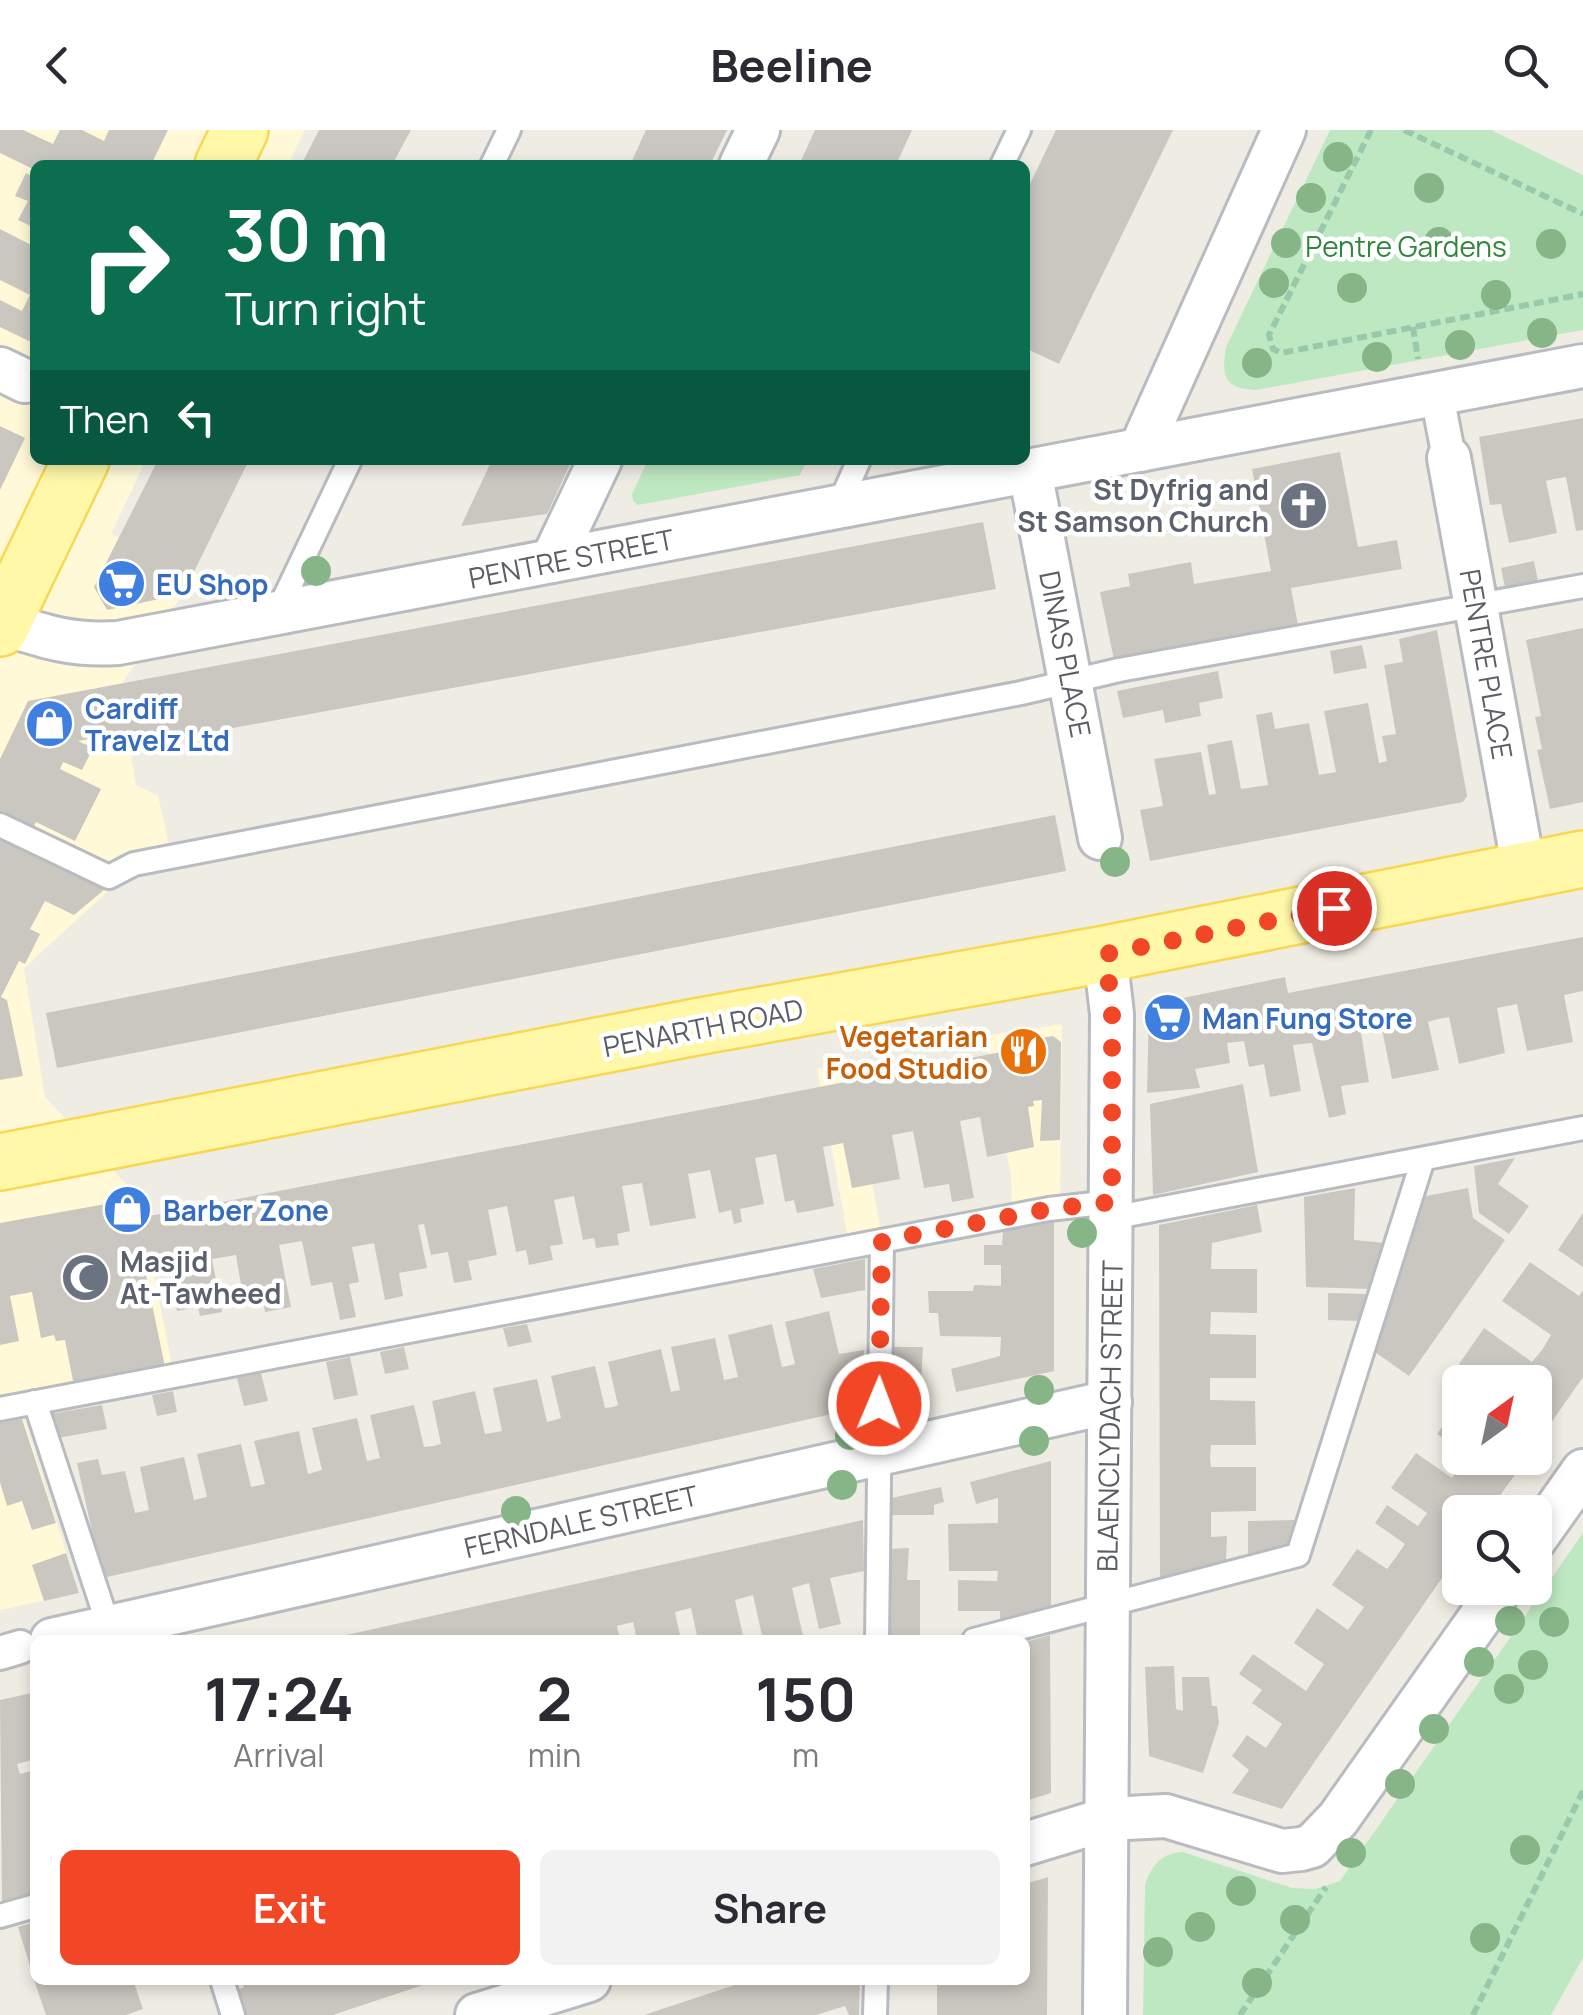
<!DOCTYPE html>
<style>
body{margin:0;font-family:Manrope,sans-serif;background:#f2f2f3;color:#2b2b33;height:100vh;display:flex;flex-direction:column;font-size:38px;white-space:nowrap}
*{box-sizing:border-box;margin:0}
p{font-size:32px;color:#7c7c81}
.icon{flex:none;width:55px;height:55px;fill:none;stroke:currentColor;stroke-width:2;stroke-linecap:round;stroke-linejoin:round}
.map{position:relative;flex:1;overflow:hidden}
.drawer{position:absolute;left:30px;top:1505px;width:1000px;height:350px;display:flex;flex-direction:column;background:#fff;border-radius:15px;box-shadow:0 5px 15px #0003}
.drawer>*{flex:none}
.guide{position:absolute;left:30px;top:30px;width:1000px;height:305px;border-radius:15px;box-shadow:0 5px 15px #0003;background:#0b6e4f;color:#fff;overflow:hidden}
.needle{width:65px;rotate:33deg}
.fabs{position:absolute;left:1442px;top:1235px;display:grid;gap:20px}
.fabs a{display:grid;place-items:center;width:110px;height:110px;border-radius:15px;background:#fff;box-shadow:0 5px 15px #0003;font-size:50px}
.pin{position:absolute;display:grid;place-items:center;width:85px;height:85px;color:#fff;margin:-42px;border:5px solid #fff;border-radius:50%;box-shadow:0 2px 10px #0007}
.me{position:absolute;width:110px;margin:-55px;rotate:1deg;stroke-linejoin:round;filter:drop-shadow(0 0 8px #0008)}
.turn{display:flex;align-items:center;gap:35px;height:210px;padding:0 30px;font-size:45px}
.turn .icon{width:130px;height:130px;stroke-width:2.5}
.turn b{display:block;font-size:70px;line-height:85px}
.then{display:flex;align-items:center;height:95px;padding:0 30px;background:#0003;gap:20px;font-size:38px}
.eta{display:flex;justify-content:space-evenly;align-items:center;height:170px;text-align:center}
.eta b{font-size:60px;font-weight:700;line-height:70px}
.action{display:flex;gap:20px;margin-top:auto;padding:20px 30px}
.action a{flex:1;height:115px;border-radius:15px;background:#f24727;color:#fff;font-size:40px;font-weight:700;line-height:115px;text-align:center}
.action a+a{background:#f2f2f3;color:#2b2b33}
header{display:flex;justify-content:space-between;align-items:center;height:130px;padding:0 30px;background:#fff;font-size:45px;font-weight:700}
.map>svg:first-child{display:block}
.commercial{fill:#fff9d8}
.green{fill:#bee8c2}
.building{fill:#cac7c0}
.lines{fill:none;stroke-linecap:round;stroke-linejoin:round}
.service-casing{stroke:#b8bbc0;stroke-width:28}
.pedestrian-casing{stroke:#b8bbc0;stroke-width:38}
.minor-casing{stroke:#b8bbc0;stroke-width:48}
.primary-casing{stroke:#f8d853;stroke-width:60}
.path{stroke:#97c9aa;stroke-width:6;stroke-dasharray:10 5;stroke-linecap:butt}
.service{stroke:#fff;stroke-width:22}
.pedestrian{stroke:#fff;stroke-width:32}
.minor{stroke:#fff;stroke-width:42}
.primary{stroke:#fff8a8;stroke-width:55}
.tree{fill:#86b587}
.route{stroke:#f24727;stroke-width:18;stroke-dasharray:0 32.4}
.labels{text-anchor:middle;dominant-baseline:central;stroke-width:9;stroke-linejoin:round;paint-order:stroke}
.park-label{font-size:28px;fill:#30873c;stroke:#fff}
.worship-label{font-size:28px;font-weight:bold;fill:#5b616d;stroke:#fff;text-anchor:end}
.street-label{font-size:28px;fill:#5b5f65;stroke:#fff}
.shop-label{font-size:28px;font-weight:bold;fill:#366cbe;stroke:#fff;text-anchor:start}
.food-label{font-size:28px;font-weight:bold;fill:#c56008;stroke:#fff;text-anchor:end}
</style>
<header><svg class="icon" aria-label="back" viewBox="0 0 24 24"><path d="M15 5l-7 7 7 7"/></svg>Beeline<svg class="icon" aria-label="search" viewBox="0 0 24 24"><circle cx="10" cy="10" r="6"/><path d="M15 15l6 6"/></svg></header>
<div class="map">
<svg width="1583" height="1885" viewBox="0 0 1583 1885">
<rect width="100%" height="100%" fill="#efede3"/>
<g class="commercial">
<path d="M0 0H305L288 35H35V330H146L111 404 226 457 183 464 120 556 136 655 158 666 169 716 120 724 106 735 107 762 24 838 45 967 139 1068 172 1236 17 1267 79 1463 0 1480Z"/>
<path d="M1062 894 1060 1068 1012 1077 1011 1046 985 906Z"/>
<path d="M850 933 881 1102 848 1108 817 939Z"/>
</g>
<g class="green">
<path d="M1330 0H1491L1583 45V200L1256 260C1224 259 1221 246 1226 217Z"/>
<path d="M648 330H807L800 345 638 375 633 371 632 364Z"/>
<path d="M1583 1403V1828L1551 1885H1143L1145 1755C1152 1735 1161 1723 1183 1722L1292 1758 1315 1759 1340 1751Z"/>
</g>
<g class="building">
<path d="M0 0H23L53 14 60 0H82L104 11 109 0H168L151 35H35V40L0 23Z"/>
<path d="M319 0H411L392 35H301Z"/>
<path d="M646 0H727L710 35H630Z"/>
<path d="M815 0H912L896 35H799Z"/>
<path d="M1056 0H1173L1059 234 1025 218V64Z"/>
<path d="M26 43 35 48V98L18 90 28 71 15 66Z"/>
<path d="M0 99 35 117V214L0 197V170L22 181 30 165 0 150Z"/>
<path d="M1583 288V400L1576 401 1566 347 1554 349 1546 351 1557 403 1509 413 1501 374 1490 375 1479 307Z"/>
<path d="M0 296 25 308 0 360Z"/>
<path d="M1340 322 1358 417 1397 410 1402 439 1291 458 1298 495 1114 530 1100 462 1130 456 1128 444 1191 432 1194 454 1271 441 1252 339Z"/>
<path d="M158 330H249L183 464 107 480 94 457Z"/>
<path d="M492 330H572L547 384 461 396Z"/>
<path d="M983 392 996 459 140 615 137 601 78 611 93 618 82 640 63 632 60 639 101 659 75 711 36 692 32 702 0 686V629L28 571Z"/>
<path d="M1534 431 1539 456 1506 462 1501 438Z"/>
<path d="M1583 498V672L1550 679 1537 620 1542 619 1535 587 1541 586 1526 510Z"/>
<path d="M1437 500 1467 666 1463 672 1150 731 1140 680 1163 676 1154 629 1201 622 1209 665 1216 664 1207 615 1232 610 1241 659 1268 655 1256 585 1272 582 1275 599 1309 593 1319 645 1336 642 1324 581 1368 573 1379 633 1387 631 1382 606 1396 604 1384 535 1403 532 1399 509Z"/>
<path d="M1362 515 1367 538 1334 544 1330 521Z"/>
<path d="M1218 541 1223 568 1199 573 1201 586 1165 593 1163 580 1123 588 1117 561Z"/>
<path d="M1055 685 1066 741 57 938 46 883Z"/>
<path d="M0 708 105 759 74 785 45 771 30 799 40 804 25 834 19 831 1 867 7 870 23 946 0 950Z"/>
<path d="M1583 807V861L1564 865 1573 912 1527 921 1517 874 1497 878 1505 923 1459 934 1449 887 1434 890 1428 892 1439 940 1392 949 1382 899 1361 903 1369 952 1341 956 1346 984 1329 988 1312 913 1293 915 1301 961 1270 967 1264 934 1249 937 1244 911 1227 913 1230 933 1195 939 1200 958 1147 963 1149 875 1285 847 1288 863Z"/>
<path d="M1053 906 1061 912 1060 1010 1040 1011 1042 970 1033 971 1034 976 1028 977 1034 1017 987 1027 980 987 960 991 974 1068 952 1072 949 1054 924 1058 913 1001 892 1005 900 1049 852 1058 843 1013 823 1017 834 1076 809 1081 797 1083 794 1070 785 1072 776 1024 755 1028 764 1074 740 1079 742 1092 734 1094 731 1080 719 1083 710 1040 688 1044 696 1088 650 1096 642 1053 622 1056 630 1101 617 1104 619 1115 596 1118 594 1108 583 1110 574 1066 554 1070 563 1114 550 1116 553 1130 529 1135 526 1120 516 1122 507 1076 488 1080 497 1125 468 1131 472 1150 454 1153 448 1122 431 1125 424 1094 418 1095 427 1138 399 1143 403 1166 385 1170 374 1113 352 1117 359 1152 349 1154 356 1187 340 1190 332 1152 311 1156 302 1111 279 1115 291 1177 265 1182 262 1164 243 1167 236 1125 212 1129 222 1182 200 1186 198 1177 177 1181 168 1135 145 1140 165 1237 74 1256 65 1210 56 1211 54 1205 41 1208 32 1162 10 1166 19 1211 0 1215V1093L139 1068 144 1087 1022 918V911Z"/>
<path d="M1243 954 1258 1042 1153 1065 1150 974Z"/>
<path d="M1515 1028 1498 1054 1529 1076 1509 1104 1479 1083 1474 1036Z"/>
<path d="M1355 1058 1354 1110 1385 1113 1370 1159 1306 1157 1304 1067Z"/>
<path d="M1468 1058 1473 1088 1505 1110 1409 1246 1375 1222 1426 1066Z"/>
<path d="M1257 1075 1262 1102 1212 1113 1211 1139H1257V1183L1211 1182 1210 1204 1256 1205V1248H1210V1270L1255 1271 1256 1315H1211L1210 1328 1211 1337H1256V1381L1211 1382V1407L1227 1406 1226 1432 1160 1453 1159 1095Z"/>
<path d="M1583 1083V1137L1558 1120Z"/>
<path d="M1054 1092V1241L956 1262 951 1239 1000 1226 1001 1207 940 1206 938 1183H929L928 1161H973L974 1155 1001 1156V1135H984V1115H1002L1003 1101Z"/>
<path d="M865 1129V1160L821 1168 813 1139Z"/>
<path d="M1530 1132 1579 1166 1583 1160V1247L1535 1316V1252H1485L1459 1234 1484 1198 1532 1232 1542 1220 1551 1205 1502 1171Z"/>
<path d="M1328 1163 1368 1164 1361 1191 1328 1190Z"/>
<path d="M829 1181 839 1224 864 1220 863 1277 98 1449 82 1400 91 1397 77 1333 98 1329 102 1345 125 1341 135 1383 149 1380 140 1337 184 1327 194 1370 207 1367 197 1324 241 1314 251 1357 256 1356 265 1354 254 1311 299 1301 308 1344 322 1340 312 1298 357 1288 367 1331 380 1328 370 1285 414 1275 424 1317 433 1316 441 1314 432 1271 475 1261 485 1304 502 1301 493 1258 537 1249 547 1292 555 1290 561 1288 551 1246 595 1236 605 1278 613 1277 618 1275 608 1232 661 1219 671 1262 680 1260 671 1217 715 1208 724 1250 738 1247 728 1205 772 1194 782 1237 787 1236 795 1234 785 1192Z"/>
<path d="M527 1194 532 1212 508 1217 503 1198Z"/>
<path d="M404 1217 409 1239 385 1244 380 1222Z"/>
<path d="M891 1217H923L920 1271 890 1277Z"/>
<path d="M350 1227 358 1265 334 1270 326 1232Z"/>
<path d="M261 1243 268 1271 244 1276 237 1248Z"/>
<path d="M173 1261 177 1282 157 1286 152 1265Z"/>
<path d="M1460 1272V1320L1437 1304Z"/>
<path d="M102 1275 107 1299 53 1309 45 1285Z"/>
<path d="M22 1289 56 1393 32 1400 22 1371 7 1376 0 1352V1293Z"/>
<path d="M1416 1323 1452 1348 1466 1328H1527L1488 1382H1460V1422L1282 1679 1232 1663 1249 1640 1232 1626 1247 1605 1266 1618 1282 1594 1252 1573 1262 1560 1239 1544 1253 1524 1306 1561 1324 1534 1294 1513 1317 1478 1348 1500 1364 1477 1332 1455 1357 1419 1387 1439 1396 1427 1405 1414 1375 1393 1387 1375 1418 1396 1427 1383 1391 1358Z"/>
<path d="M1051 1331V1479L1000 1495V1481H958V1450L997 1451 998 1441H949L948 1394 998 1393V1368L976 1374 970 1352Z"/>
<path d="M941 1357 944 1372 934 1375V1385H887V1369Z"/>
<path d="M863 1390 864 1441 830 1448 841 1494 819 1499 809 1453 792 1458 804 1510 783 1507 763 1510 753 1465 735 1470 744 1510H698L691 1478 675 1482 681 1510H637L633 1492 617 1496 620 1510H573L572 1506 555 1510H324Z"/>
<path d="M1296 1390 1287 1415 1248 1427V1391Z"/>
<path d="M909 1418 907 1450H920V1510H886L887 1419Z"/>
<path d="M66 1423 79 1463 44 1471 32 1435Z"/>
<path d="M1050 1505 1051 1663 1025 1671V1512Z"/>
<path d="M1174 1536 1176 1579 1183 1581 1182 1547H1209L1212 1576H1217L1219 1593 1203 1643 1149 1626 1145 1537Z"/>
<path d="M32 1563 35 1572V1629L17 1634 20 1644 35 1640V1765L2 1774 0 1570Z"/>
<path d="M1048 1747 1047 1885H937V1850H1025V1754Z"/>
<path d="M35 1792V1849H34L18 1797Z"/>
<path d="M34 1850H133L143 1879 126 1885H46Z"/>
<path d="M241 1850H435V1851L333 1885H245L237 1860 244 1857Z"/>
<path d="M750 1850H860L859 1885H849L845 1876 816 1885H644Z"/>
</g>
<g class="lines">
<defs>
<g id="service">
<path d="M492 35 509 0"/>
<path d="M1002 35 1019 0"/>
<path d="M838 377 859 330"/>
<path d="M277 483 350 330"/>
<path d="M0 695 109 747 134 734 1021 563 1119 540 1583 456"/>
<path d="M1111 1088 1583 998"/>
<path d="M35 1272 112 1507"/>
<path d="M0 1279 1049 1079 1111 1072"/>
<path d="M877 1510 882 1111"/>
<path d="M974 1510 1298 1425 1423 1029"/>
<path d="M0 1786 35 1776"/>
<path d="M222 1850 233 1885"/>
<path d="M875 1885 876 1850"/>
</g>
<g id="pedestrian">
<path d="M1437 265 1449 328"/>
<path d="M0 1523 20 1517"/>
</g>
<g id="minor">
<path d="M741 35 758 0"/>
<path d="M0 239 25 251"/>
<path d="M1140 320 1284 0"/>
<path d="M1449 328 1524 740"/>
<path d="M1030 341 1100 708"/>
<path d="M552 431 600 330"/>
<path d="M3 493C45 507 73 516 118 513L1583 236"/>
<path d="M1105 824 1112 884 1105 1885"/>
<path d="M1535 1409 1583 1341"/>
<path d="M52 1510 1110 1272"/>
<path d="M1025 1714 1107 1689 1166 1686 1282 1721 1301 1719 1312 1716 1338 1689 1501 1458"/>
<path d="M477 1885 589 1850"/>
</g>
<g id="primary">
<path d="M223 35 240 0"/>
<path d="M0 498 81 330"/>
<path d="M0 1032 701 896 1105 824 1583 729"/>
</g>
</defs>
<use href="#service" class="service-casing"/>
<use href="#pedestrian" class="pedestrian-casing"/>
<use href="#minor" class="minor-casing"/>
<use href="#primary" class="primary-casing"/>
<g class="path">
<path d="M1371 0 1269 205 1273 219 1281 223 1583 164"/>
<path d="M1404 0 1583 84"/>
<path d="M1413 197 1418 229"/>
<path d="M1240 1885 1326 1757"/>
<path d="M1473 1885 1583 1661"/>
</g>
<use href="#service" class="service"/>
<use href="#pedestrian" class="pedestrian"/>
<use href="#minor" class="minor"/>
<use href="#primary" class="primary"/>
</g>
<g class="tree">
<circle cx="1338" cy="27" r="15"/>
<circle cx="1429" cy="58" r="15"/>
<circle cx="1311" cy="68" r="15"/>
<circle cx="1439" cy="112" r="15"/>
<circle cx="1286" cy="113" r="15"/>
<circle cx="1551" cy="114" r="15"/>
<circle cx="1274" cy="153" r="15"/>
<circle cx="1352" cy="158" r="15"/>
<circle cx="1496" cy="165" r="15"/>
<circle cx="1542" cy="203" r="15"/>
<circle cx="1460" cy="215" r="15"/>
<circle cx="1377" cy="227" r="15"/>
<circle cx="1257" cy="233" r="15"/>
<circle cx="316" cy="441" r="15"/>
<circle cx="1115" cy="732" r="15"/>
<circle cx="1082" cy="1103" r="15"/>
<circle cx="1039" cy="1260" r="15"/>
<circle cx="850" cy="1305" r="15"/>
<circle cx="1034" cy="1311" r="15"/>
<circle cx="842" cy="1355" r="15"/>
<circle cx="516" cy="1381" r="15"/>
<circle cx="1510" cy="1491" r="15"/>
<circle cx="1554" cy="1492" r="15"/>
<circle cx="1479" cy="1532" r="15"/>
<circle cx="1533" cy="1535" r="15"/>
<circle cx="1509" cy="1559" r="15"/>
<circle cx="1434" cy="1599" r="15"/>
<circle cx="1400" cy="1654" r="15"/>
<circle cx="1525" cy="1720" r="15"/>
<circle cx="1351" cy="1723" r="15"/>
<circle cx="1241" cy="1761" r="15"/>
<circle cx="1295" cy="1790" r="15"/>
<circle cx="1200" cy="1797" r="15"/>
<circle cx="1485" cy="1808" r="15"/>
<circle cx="1158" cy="1822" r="15"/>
<circle cx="1257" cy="1853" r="15"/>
</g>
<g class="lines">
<path class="route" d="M879 1274 882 1111 1049 1079 1112 1072V884L1106 824 1334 778"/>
</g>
<defs>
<symbol id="church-disc" viewBox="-11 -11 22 22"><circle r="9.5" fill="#6b7280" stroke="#fff"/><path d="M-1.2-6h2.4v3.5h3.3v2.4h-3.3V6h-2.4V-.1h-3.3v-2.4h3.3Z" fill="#fff"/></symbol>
<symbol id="supermarket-disc" viewBox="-11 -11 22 22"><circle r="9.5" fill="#3f7fe0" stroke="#fff"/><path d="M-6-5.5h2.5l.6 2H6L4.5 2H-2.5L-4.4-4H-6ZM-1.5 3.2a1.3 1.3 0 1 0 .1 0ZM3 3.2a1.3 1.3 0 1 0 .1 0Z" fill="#fff"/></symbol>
<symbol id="shop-disc" viewBox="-11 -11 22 22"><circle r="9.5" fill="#3f7fe0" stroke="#fff"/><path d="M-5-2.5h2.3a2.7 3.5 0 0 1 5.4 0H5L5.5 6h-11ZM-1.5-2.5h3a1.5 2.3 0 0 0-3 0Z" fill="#fff"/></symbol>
<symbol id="restaurant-disc" viewBox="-11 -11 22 22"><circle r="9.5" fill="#e8710a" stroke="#fff"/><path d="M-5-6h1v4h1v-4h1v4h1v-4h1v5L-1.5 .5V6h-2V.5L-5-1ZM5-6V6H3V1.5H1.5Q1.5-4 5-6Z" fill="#fff"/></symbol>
<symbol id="mosque-disc" viewBox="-11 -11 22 22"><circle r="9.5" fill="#6b7280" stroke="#fff"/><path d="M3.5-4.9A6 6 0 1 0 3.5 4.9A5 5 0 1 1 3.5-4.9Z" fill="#fff"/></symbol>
</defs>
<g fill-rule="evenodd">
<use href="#church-disc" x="1276" y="348" width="55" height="55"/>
<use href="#supermarket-disc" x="94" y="426" width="55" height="55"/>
<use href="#shop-disc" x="22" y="566" width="55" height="55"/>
<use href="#supermarket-disc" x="1140" y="860" width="55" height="55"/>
<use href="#restaurant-disc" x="996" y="894" width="55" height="55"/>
<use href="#shop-disc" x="100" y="1052" width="55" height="55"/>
<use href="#mosque-disc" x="58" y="1120" width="55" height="55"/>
</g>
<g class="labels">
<g class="park-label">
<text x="1406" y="116">Pentre Gardens</text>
</g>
<g class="worship-label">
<text x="1269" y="359">St Dyfrig and<tspan x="1269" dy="32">St Samson Church</tspan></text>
<text x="120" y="1131" text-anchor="start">Masjid<tspan x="120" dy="32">At-Tawheed</tspan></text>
</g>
<g class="street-label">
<text transform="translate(571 428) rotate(-11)">PENTRE STREET</text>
<text transform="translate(1066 524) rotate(79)">DINAS PLACE</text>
<text transform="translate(1487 534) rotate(80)">PENTRE PLACE</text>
<text transform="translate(703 897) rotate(-11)">PENARTH ROAD</text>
<text transform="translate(1109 1286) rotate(-89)">BLAENCLYDACH STREET</text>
<text transform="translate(581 1391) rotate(-13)">FERNDALE STREET</text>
</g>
<g class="shop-label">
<text x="156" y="454">EU Shop</text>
<text x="85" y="578">Cardiff<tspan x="85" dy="32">Travelz Ltd</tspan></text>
<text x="1202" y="888">Man Fung Store</text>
<text x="163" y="1080">Barber Zone</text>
</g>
<g class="food-label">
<text x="988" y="906">Vegetarian<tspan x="988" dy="32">Food Studio</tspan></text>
</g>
</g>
</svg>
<div class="fabs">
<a><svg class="needle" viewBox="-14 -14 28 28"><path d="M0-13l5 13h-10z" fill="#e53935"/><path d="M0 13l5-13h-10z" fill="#7c7c81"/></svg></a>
<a><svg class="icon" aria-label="search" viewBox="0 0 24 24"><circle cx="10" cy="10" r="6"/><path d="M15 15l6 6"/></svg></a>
</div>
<div class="pin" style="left:1334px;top:778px;background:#d93025"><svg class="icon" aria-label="arrive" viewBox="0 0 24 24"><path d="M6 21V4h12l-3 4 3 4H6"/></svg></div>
<svg class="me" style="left:879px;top:1274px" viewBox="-20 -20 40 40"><circle r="17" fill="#f24727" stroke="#fff" stroke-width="3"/><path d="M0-11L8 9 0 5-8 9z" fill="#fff"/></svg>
<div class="guide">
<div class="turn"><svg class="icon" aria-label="right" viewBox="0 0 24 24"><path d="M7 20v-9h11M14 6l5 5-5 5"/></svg><div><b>30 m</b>Turn right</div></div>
<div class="then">Then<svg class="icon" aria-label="left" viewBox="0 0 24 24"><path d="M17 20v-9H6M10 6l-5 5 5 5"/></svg></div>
</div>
<section class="drawer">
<div class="eta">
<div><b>17:24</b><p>Arrival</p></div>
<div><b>2</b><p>min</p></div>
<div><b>150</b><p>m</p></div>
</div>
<div class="action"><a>Exit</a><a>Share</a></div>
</section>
</div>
